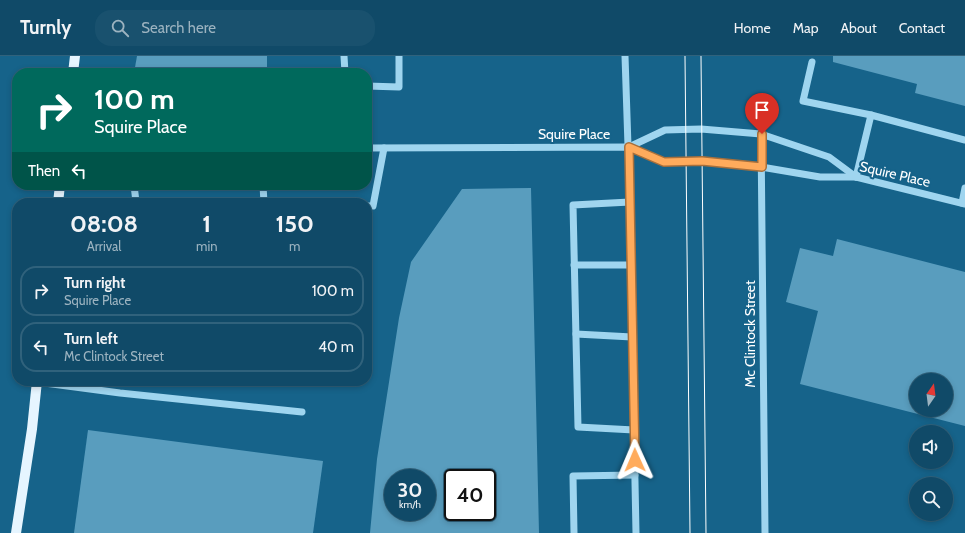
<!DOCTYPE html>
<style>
body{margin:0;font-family:Cabin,sans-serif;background:#19516e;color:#f1f3f6;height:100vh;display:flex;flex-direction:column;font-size:15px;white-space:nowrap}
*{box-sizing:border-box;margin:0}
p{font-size:13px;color:#9cb3c0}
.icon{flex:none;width:22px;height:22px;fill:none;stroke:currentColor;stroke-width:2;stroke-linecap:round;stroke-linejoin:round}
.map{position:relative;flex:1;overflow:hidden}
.sheet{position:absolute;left:12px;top:142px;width:360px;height:188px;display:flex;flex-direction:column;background:#104a68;border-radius:16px;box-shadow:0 2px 6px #0003,0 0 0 1px #30627c}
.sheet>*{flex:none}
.banner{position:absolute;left:12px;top:12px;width:360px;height:122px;border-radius:16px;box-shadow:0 2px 6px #0003,0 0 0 1px #30627c;background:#00695c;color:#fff;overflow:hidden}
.needle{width:26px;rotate:14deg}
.tools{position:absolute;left:909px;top:317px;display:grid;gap:8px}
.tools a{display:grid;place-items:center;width:44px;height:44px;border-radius:50%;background:#104a68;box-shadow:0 2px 6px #0003,0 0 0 1px #30627c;font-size:20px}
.speed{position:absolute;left:384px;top:413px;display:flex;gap:8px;font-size:20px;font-weight:700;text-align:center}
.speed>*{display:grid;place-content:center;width:52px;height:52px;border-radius:50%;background:#104a68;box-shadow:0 2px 6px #0003,0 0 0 1px #30627c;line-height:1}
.speed small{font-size:10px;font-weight:400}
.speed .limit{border:2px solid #111;border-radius:6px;background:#fff;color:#111}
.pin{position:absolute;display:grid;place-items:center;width:34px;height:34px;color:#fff;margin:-41px -17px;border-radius:50% 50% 50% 0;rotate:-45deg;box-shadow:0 0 4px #0007}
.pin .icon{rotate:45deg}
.me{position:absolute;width:44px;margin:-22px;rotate:359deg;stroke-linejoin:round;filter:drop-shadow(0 0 3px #0008)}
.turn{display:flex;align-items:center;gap:14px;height:84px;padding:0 16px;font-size:18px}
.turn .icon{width:52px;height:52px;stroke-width:2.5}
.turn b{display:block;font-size:28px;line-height:34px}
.then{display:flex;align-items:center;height:38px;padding:0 16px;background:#0003;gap:8px;font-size:15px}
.eta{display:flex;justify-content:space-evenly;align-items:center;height:68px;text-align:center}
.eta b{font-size:24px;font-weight:700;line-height:28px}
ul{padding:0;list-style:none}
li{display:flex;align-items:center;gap:12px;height:50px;margin:0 8px 6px;padding:0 8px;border:2px solid #30627c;border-radius:16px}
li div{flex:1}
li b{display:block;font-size:15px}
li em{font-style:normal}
header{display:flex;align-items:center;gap:24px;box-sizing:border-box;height:56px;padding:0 20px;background:#104a68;border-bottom:1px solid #30627c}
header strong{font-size:19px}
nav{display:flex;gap:22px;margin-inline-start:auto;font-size:14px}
.search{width:280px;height:36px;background:#19516e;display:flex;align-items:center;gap:10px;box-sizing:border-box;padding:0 14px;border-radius:16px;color:#9cb3c0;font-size:15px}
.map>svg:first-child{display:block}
.building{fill:#599dbe;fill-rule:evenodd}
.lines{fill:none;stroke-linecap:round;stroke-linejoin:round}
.minor{stroke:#9fd5ef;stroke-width:7}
.major{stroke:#e6f5ff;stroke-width:10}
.tram{stroke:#fff;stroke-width:1}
.route-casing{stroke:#a66f3c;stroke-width:10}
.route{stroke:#ffab5c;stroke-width:7}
.labels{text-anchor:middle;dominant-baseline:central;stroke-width:4;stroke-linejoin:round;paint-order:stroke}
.street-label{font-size:14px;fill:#fff;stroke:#16638a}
</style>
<header>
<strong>Turnly</strong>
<div class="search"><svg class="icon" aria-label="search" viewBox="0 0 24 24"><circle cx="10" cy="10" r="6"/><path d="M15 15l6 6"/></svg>Search here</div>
<nav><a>Home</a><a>Map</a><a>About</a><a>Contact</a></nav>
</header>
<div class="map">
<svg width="965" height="477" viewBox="0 0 965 477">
<rect width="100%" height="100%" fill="#16638a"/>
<g class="building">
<path d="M137 0H267V15L134 17Z"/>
<path d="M833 0H965V50L915 37 917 28 833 6Z"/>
<path d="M531 132 539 477H370L377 403 399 262 411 206 462 133ZM393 422H427V456H393ZM453 422H487V456H453Z"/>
<path d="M837 183 965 216V370L800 328 818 255 786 246 800 192 833 200ZM916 324H946V354H916Z"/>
<path d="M88 374 323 405 313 477H74Z"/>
</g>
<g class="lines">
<g class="minor">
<path d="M344 0 345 17"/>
<path d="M625 0 629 120 636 477"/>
<path d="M812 6 803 45 871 59"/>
<path d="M367 30 399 31V0"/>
<path d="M761 78 765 477"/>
<path d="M629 91 665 74 701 73 761 78 829 101 856 121"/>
<path d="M367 92 629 91 664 106 702 105 761 111 820 121H856L965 148"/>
<path d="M856 121 871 59 965 84"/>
<path d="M134 129 136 146 187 147"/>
<path d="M263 129 264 147"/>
<path d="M630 146 573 149 578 371 634 374"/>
<path d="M962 147 965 132"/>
<path d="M367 150H373L384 92"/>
<path d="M574 209H631"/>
<path d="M576 278 632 281"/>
<path d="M37 326 120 337 302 356"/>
<path d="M574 477 573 420 635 419"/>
</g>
<g class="major">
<path d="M73 17 75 0"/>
<path d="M58 147 60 129"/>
<path d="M16 477 32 373 37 325"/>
</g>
<g class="tram">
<path d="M685 0 690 477"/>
<path d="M701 0 706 477"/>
</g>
</g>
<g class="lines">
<defs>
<path id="route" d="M635 404 629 91 664 106 702 105 762 111V78"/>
</defs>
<use href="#route" class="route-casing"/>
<use href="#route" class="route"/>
</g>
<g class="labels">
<g class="street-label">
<text x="574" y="78">Squire Place</text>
<text transform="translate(895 118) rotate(13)">Squire Place</text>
<text transform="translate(750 278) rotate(-90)">Mc Clintock Street</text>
</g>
</g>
</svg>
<div class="tools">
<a><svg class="needle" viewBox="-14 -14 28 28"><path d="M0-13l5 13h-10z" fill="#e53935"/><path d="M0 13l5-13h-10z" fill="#9cb3c0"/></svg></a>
<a><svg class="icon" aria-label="sound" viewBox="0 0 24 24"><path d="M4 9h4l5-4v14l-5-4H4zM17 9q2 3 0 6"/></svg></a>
<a><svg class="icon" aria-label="search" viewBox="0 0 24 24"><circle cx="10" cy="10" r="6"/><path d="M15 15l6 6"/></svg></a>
</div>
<div class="speed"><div>30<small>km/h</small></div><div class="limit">40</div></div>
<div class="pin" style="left:762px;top:78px;background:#d93025"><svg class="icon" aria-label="arrive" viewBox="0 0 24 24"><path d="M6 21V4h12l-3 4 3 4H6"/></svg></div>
<svg class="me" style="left:635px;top:404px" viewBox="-20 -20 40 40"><path d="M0-17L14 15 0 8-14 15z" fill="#ffab5c" stroke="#fff" stroke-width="4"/></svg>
<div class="banner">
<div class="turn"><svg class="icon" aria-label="right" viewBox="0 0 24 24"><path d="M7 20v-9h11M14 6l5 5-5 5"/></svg><div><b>100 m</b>Squire Place</div></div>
<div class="then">Then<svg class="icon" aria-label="left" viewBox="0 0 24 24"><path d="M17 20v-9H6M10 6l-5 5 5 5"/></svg></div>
</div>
<section class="sheet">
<div class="eta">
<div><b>08:08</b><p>Arrival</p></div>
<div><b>1</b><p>min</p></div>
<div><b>150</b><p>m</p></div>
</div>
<ul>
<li><svg class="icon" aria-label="right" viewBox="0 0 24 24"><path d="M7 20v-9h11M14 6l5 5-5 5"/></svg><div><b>Turn right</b><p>Squire Place</p></div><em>100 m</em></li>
<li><svg class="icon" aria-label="left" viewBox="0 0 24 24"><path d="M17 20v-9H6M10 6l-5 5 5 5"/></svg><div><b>Turn left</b><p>Mc Clintock Street</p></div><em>40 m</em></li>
</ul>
</section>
</div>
